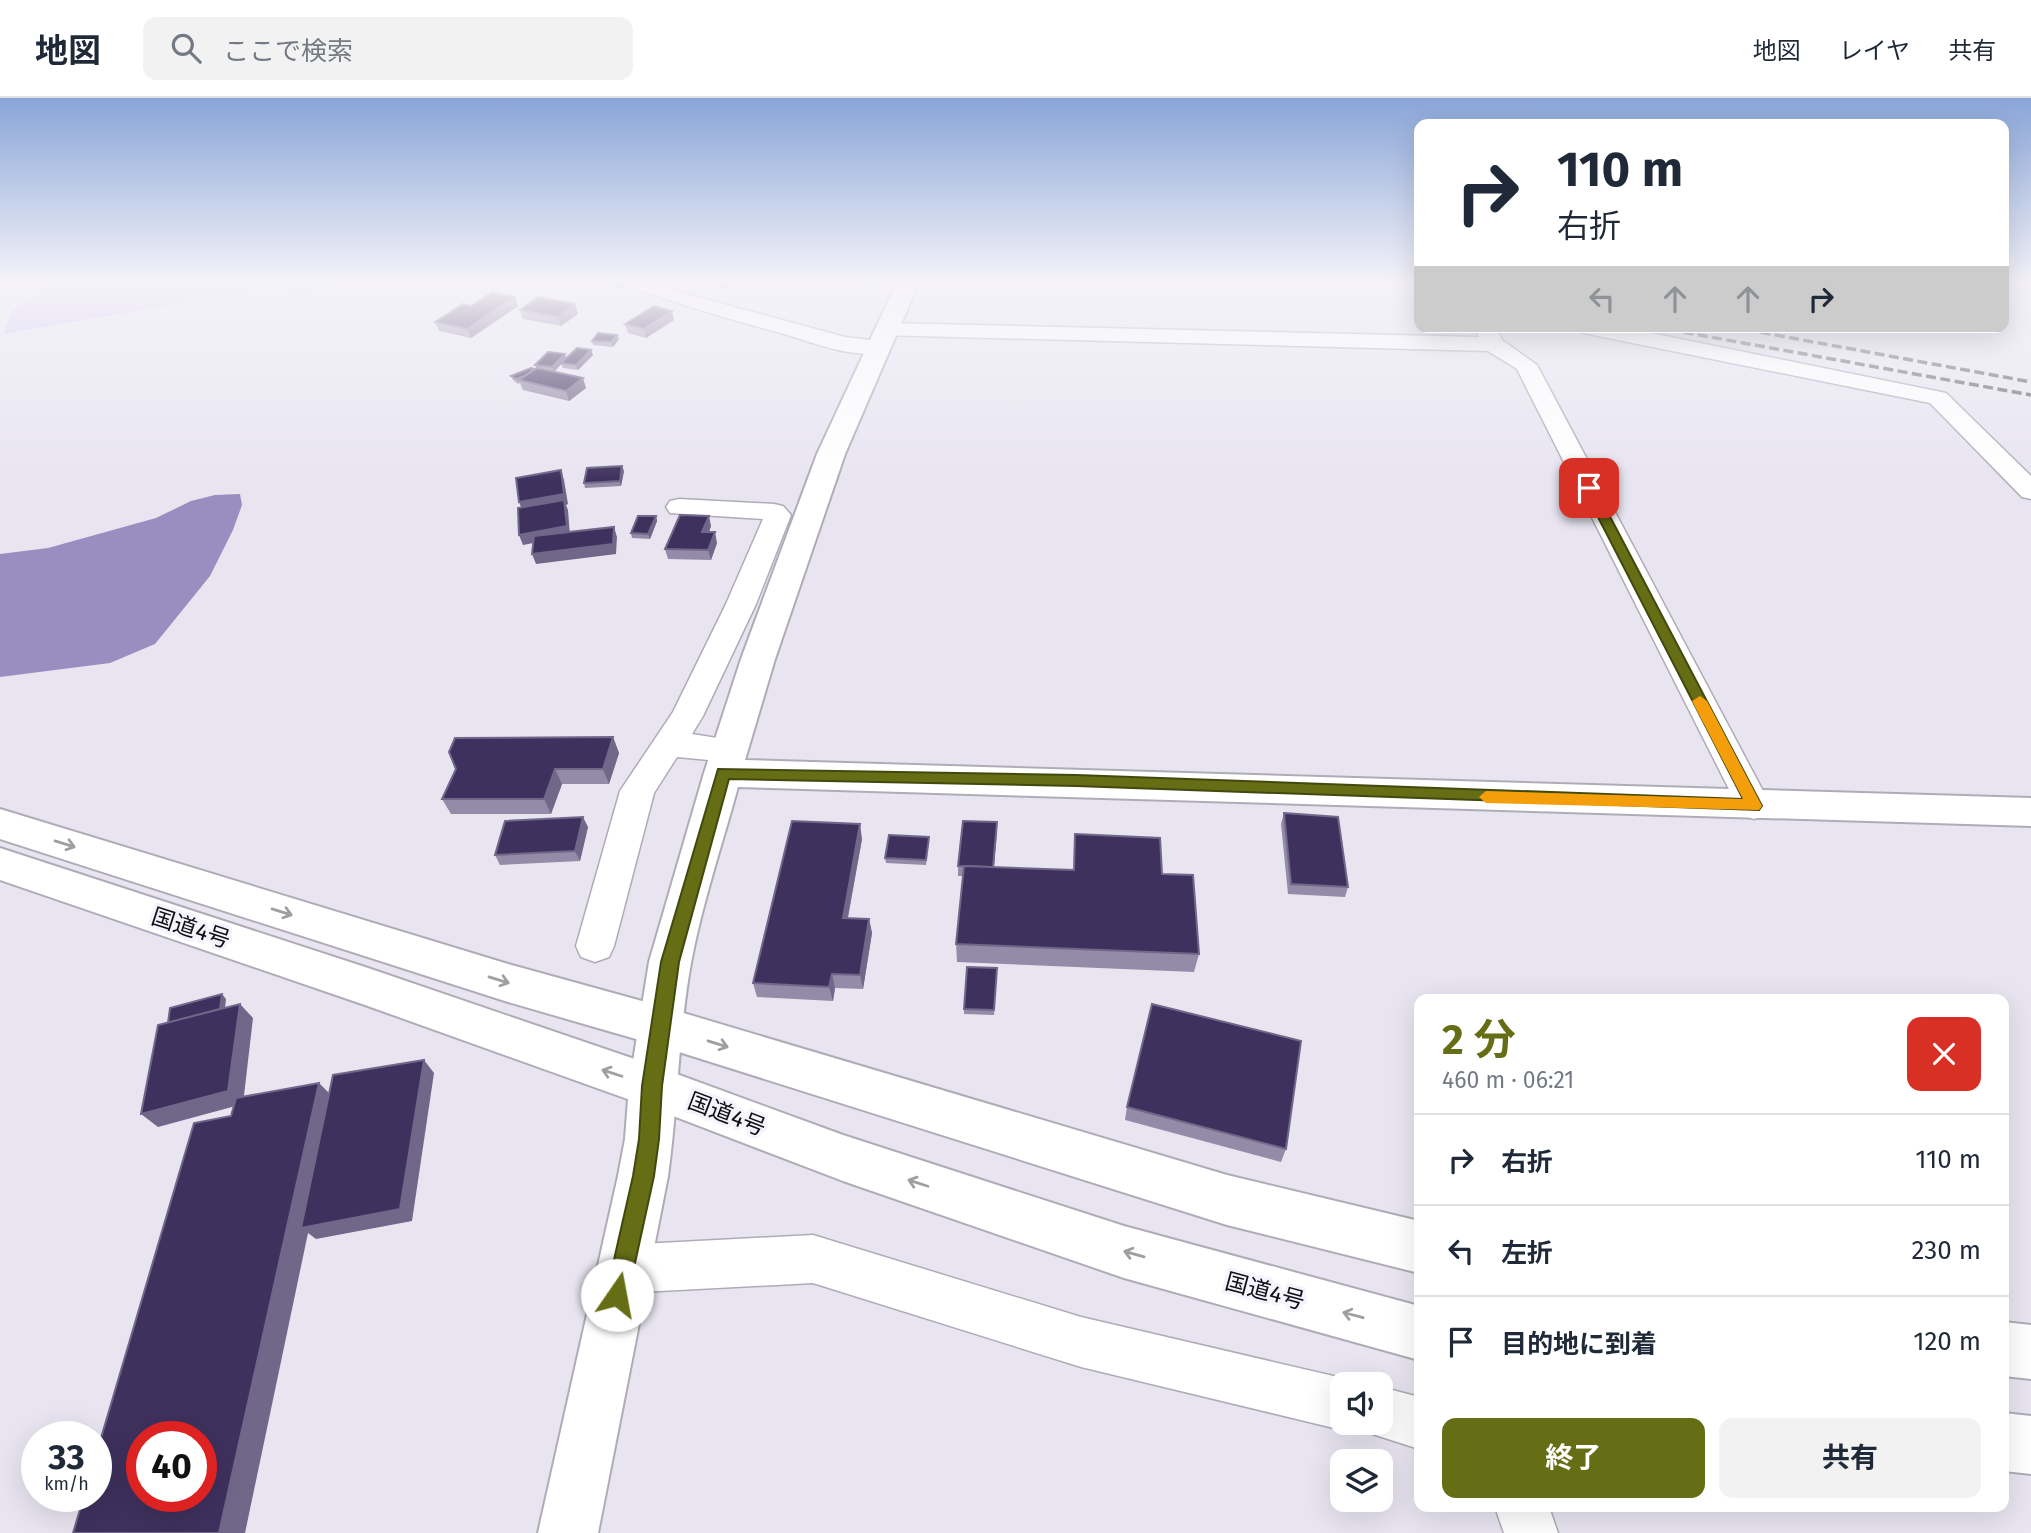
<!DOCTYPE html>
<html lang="ja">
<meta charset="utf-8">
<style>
body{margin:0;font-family:"Fira Sans","Noto Sans JP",sans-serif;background:#f2f2f3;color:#1f2937;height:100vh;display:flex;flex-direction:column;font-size:26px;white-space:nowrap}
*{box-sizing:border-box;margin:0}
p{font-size:23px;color:#747a83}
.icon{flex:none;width:38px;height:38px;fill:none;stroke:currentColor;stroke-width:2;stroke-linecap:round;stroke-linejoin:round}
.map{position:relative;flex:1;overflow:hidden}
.drawer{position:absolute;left:1414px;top:896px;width:595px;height:518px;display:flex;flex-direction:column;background:#fff;border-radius:14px;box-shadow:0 7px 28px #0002}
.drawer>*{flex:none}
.hud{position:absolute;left:1414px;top:21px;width:595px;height:214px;border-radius:14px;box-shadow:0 7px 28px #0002;background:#fff;color:#1f2937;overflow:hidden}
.controls{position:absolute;left:1330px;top:1274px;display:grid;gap:14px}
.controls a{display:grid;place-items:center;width:63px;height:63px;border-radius:14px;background:#fff;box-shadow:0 7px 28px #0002;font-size:35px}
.speed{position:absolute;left:21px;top:1323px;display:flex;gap:14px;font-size:35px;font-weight:700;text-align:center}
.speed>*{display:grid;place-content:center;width:91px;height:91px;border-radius:50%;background:#fff;box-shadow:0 7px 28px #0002;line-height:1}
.speed small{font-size:18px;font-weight:400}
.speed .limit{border:10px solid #d22;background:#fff;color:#111}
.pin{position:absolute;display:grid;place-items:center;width:60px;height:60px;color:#fff;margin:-30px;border-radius:14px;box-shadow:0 4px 10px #0006}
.me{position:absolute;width:77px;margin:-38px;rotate:12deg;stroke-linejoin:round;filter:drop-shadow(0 0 5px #0008)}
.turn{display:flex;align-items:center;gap:24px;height:147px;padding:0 28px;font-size:32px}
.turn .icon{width:91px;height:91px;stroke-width:2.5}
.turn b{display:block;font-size:49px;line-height:60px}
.lanes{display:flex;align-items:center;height:66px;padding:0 28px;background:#0003;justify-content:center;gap:35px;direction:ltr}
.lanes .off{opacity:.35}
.round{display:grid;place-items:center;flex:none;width:74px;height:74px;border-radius:14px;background:#f2f2f3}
.headline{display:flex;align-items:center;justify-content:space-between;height:119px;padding:0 28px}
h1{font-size:42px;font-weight:700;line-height:52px;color:#656e15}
.action{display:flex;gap:14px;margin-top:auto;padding:14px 28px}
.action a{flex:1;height:80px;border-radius:14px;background:#656e15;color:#fff;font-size:28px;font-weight:700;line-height:80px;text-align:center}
.action a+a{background:#f2f2f3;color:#1f2937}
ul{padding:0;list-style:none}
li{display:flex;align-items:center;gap:21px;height:91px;padding:0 28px;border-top:2px solid #e0e1e3}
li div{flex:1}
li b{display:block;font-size:26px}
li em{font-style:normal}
header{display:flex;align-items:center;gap:42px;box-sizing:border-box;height:98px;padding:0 35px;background:#fff;border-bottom:2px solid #e0e1e3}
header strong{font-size:33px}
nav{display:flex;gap:38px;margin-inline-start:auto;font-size:24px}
.search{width:490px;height:63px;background:#f2f2f3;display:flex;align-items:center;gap:18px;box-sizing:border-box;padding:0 24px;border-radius:14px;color:#747a83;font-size:26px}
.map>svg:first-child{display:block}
.green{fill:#cfc6ee}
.water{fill:#9a8ec1}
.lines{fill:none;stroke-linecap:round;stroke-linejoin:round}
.minor-casing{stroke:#afacb7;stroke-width:3}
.tertiary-casing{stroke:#afacb7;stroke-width:4}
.trunk-casing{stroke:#afacb7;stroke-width:4}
.minor{fill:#fff;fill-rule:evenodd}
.tertiary{fill:#fff;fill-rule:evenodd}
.trunk{fill:#fff;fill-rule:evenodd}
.rail{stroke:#66646b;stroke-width:3.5;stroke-dasharray:10 4.5;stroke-linecap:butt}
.wall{fill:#938ba7}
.shaded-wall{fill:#716789}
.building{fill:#3e315d;stroke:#716789;stroke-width:2;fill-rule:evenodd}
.oneway{stroke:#9f9fa0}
.route{fill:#656e15;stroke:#42480e;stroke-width:2}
.slow{fill:#f59e0b}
.labels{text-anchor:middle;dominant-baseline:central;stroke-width:7;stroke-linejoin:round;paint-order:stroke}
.near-street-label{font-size:23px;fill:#0f0e12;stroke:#f5f3fe}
</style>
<header>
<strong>地図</strong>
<div class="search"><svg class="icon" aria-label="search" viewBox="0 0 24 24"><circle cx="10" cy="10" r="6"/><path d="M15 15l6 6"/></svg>ここで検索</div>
<nav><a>地図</a><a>レイヤ</a><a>共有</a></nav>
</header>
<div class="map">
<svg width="2031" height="1435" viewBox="0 0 2031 1435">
<rect width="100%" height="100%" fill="#e8e5f1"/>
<path class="green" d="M54 182H359L288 199 287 187 4 236 11 214Z"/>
<path class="water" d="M240 396 242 407 233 432 210 478 155 546 110 565 0 579V456L48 450 156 420 191 403 215 397Z"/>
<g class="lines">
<defs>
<g id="minor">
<path d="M621 182H651L686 196 845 239 887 244 890 249 887 254C852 262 810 243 777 234 725 220 674 205 624 186Z"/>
<path d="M888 225 1479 239 1474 229H1496L1502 242 1537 267 1771 708 1766 717 1754 721 1742 717 1517 271 1488 253 880 237 877 232 880 227Z"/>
<path d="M1577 229H1622L1946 295 2031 378V401L2022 399 1930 305 1588 236 1580 234Z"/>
<path d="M679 401 774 406 783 408 791 417 756 506 703 618 692 636 742 644 747 652 742 660 730 664 677 659 654 695 614 848 609 859 595 864 581 859 576 848 620 693 673 614 726 506 763 421 670 415 666 409 670 403Z"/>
<path d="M813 1137 1081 1219 1342 1280 1356 1286H1342V1325H1358L1342 1332 1081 1269 813 1185 622 1195 605 1188 598 1171 605 1154 622 1147Z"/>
<path d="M1381 1289 1419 1299V1351L1363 1333 1359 1325H1381Z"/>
<path d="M1495 1409H1549L1558 1435H1504Z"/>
</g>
<path id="tertiary" d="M898 182H920L845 356 775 561 745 662 2031 700V728L738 689C722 747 702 806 691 865 678 936 678 1007 668 1078L598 1435H538L618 1078 625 1041 629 988 649 864 704 675 741 561 817 356Z"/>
<g id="trunk">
<path d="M0 711 508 866 660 908 1227 1077 1419 1123V1175L1227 1127 660 948 508 904 0 741Z"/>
<path d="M0 750 368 870 652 967 843 1037 1124 1128 1419 1208V1262L1124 1180 843 1083 647 1008 365 907 0 782Z"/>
<path d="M2004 1224 2031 1227V1281L2004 1278Z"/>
<path d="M2004 1315 2031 1318V1376L2004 1373Z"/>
</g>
</defs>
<use href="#minor" class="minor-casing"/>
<use href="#tertiary" class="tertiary-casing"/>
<use href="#trunk" class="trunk-casing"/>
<use href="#minor" class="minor"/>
<use href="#tertiary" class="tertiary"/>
<use href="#trunk" class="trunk"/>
<g class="rail">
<path d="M1655 229 2031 297"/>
<path d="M1732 229 2031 284"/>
</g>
</g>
<g class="wall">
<path d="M605 182H622L627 188 622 191 606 186Z"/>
<path d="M703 182H740L726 190 703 184Z"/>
<path d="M836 182H876L875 188Z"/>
<path d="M575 206 578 216 561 228 523 221 520 212Z"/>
<path d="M471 208H518L471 240 439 233 435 224Z"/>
<path d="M672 213 674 222 646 240 628 235 625 226Z"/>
<path d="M619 241 613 249 593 247 592 243Z"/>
<path d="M591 252 593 257 578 272 563 270 561 266 554 273 586 290 569 303 523 292 520 285 518 286 513 282 511 278 534 271 536 270 535 267 565 256 566 261Z"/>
<path d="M624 373 621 388 585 390 584 385Z"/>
<path d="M656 418 657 423 650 441 632 440 631 435Z"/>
<path d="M711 428 709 434 717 445 711 462 668 461 665 451Z"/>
<path d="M613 639 619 655 609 686H562L551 716H451L442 701Z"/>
<path d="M1284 715 1348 789 1345 799 1288 796 1281 726Z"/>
<path d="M997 724 994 769 1074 772 1075 736 1162 776 1199 856 1194 874 957 864 956 846 963 778H958V768Z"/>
<path d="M588 729 580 763 500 767 495 757Z"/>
<path d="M929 739V744L926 767 886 765 885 760Z"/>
<path d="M862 741 848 820 869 821 872 835 863 891 835 890 833 903 757 899 753 885Z"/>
<path d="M997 870 994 917 964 916V911Z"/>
<path d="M1127 1009 1286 1051 1281 1064 1125 1022Z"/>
</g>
<g class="shaded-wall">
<path d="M725 182H740L726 190Z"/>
<path d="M626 183 627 188 622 191 621 186Z"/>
<path d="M515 199 518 208 471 240 467 231Z"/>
<path d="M575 206 578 216 561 228 558 219Z"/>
<path d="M672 213 674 222 646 240 644 231Z"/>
<path d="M617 237 619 241 613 249 611 244Z"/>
<path d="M591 252 593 257 578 272 576 267Z"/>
<path d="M565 256 566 261 554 274 552 269Z"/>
<path d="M583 280 586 290 569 303 566 293Z"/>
<path d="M622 368 624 373 621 388 620 383Z"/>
<path d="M561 372 564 382 568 406 566 407 568 412 570 438 523 447 519 437 523 414 519 404Z"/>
<path d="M656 418 657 423 650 441 648 436Z"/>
<path d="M709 418 711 428 705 444 702 434Z"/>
<path d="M614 429 617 439 616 456 536 466 532 456Z"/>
<path d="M715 434 717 445 711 462 708 452Z"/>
<path d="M613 639 619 655 609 686 603 671Z"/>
<path d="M555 671 562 686 551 716 544 701Z"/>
<path d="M583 719 588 729 580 763 575 753Z"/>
<path d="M997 724V734L993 780V770Z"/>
<path d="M860 726 862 741 845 834 843 820Z"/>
<path d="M869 821 872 835 863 891 860 877Z"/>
<path d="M832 876 835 890 833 903 829 889Z"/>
<path d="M222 896 226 901 224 920 173 934Z"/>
<path d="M240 906 253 920 243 1006 158 1029 141 1016Z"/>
<path d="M424 962 434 975 412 1123 316 1141 308 1135 245 1435H219L319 985 336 1002Z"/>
</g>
<g class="building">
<path d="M608 182H622L626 183 621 186Z"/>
<path d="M492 194 515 199 467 231 435 224 463 206 471 208Z"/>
<path d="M538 199 575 206 558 219 520 212Z"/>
<path d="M654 208 672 213 644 231 625 226Z"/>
<path d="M598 235 617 237 611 244 592 243Z"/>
<path d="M577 250 591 252 576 267 561 265Z"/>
<path d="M548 254 565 256 552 269 535 267Z"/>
<path d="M531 270 534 271 525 278 516 281 511 278Z"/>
<path d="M537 270 583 280 566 293 519 282Z"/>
<path d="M622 368 620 383 584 385 587 370Z"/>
<path d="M561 372 564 396 519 404 516 380Z"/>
<path d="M564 402 567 428 519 437 518 410Z"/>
<path d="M680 417 709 418 702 434H715L708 452 665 451Z"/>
<path d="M638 418H656L648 436 631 435Z"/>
<path d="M614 429 613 446 532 456 534 438Z"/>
<path d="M613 639 603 671H555L544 701H442L456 671 449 654 455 640Z"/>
<path d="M1284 715 1338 719 1348 789 1291 786Z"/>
<path d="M583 719 575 753 495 757 505 723Z"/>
<path d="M792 723 860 726 843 820 869 821 860 877 832 876 829 889 753 885Z"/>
<path d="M963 723 997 724 993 769 958 768Z"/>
<path d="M1075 736 1160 740 1162 776 1193 777 1199 856 956 846 964 768 1074 772Z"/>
<path d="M889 737 929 739 926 762 885 760Z"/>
<path d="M967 869 997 870 994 912 964 911Z"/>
<path d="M222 896 220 911 168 925 170 910Z"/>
<path d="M240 906 228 993 141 1016 158 927Z"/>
<path d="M1152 906 1301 943 1286 1051 1127 1009Z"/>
<path d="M424 962 400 1111 301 1130 333 977Z"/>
<path d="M319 985 219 1435H73L84 1398H96V1357L194 1025 231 1018 236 1000ZM142 1339H201V1398H142Z"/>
</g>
<defs><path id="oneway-shaft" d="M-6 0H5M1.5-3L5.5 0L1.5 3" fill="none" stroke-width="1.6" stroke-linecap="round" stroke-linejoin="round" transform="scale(1.75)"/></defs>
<g class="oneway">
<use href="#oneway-shaft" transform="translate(65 746) rotate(17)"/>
<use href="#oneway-shaft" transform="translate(282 814) rotate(17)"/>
<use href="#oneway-shaft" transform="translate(499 882) rotate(17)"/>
<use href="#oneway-shaft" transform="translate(718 946) rotate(17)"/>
<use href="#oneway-shaft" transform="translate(612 975) rotate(-162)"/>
<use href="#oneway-shaft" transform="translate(918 1085) rotate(-162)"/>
<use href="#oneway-shaft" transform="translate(1134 1156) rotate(-164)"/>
<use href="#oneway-shaft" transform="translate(1353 1217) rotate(-165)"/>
</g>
<linearGradient id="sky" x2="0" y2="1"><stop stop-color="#89a5d8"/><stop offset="0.48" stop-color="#f5f3f9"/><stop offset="1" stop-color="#f5f3f9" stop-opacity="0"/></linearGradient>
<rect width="2031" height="383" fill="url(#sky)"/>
<path class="route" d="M1589 386 1595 390 1762 708 1759 712 1076 688 729 681 679 864 662 988 659 1041 654 1078 628 1197 625 1205 617 1208 609 1205 606 1197 633 1078 639 1041 642 988 661 864 718 671 1076 677 1743 701 1583 390Z"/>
<path class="slow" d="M1700 598 1707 603 1762 708 1759 712 1486 705 1479 699 1486 693 1743 701 1692 603Z"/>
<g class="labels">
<g class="near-street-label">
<text transform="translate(191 830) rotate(18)">国道4号</text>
<text transform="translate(727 1016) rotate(21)">国道4号</text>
<text transform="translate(1265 1193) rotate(15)">国道4号</text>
</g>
</g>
</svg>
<div class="controls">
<a><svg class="icon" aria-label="sound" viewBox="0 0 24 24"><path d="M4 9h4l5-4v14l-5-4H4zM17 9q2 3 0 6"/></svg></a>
<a><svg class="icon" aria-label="layers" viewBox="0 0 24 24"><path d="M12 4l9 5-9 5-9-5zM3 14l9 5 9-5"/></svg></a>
</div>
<div class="speed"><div>33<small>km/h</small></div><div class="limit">40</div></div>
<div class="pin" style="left:1589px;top:390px;background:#d93025"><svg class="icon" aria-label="arrive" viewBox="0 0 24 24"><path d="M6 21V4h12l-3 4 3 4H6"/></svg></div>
<svg class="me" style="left:617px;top:1197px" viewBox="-20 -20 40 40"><circle r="19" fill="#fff"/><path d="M0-13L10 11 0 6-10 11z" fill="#656e15"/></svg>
<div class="hud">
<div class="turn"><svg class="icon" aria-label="right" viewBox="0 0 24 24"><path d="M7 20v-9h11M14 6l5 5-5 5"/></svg><div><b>110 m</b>右折</div></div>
<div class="lanes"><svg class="icon off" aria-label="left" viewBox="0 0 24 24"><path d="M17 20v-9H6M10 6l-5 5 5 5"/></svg><svg class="icon off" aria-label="ahead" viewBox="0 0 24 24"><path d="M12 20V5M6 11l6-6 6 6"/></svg><svg class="icon off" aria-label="ahead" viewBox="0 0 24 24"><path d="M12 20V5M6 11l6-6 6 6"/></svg><svg class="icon" aria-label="right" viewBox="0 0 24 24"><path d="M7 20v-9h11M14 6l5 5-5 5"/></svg></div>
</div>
<section class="drawer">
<div class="headline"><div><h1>2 分</h1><p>460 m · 06:21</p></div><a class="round" style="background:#d93025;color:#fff"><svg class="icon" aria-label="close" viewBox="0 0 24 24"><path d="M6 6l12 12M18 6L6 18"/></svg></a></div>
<ul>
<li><svg class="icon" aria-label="right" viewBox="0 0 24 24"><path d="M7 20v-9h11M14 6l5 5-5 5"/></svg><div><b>右折</b></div><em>110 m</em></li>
<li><svg class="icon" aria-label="left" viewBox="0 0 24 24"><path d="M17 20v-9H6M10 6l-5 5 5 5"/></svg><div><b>左折</b></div><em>230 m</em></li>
<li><svg class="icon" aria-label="arrive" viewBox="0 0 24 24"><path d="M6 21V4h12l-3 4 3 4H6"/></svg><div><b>目的地に到着</b></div><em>120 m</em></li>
</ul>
<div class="action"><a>終了</a><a>共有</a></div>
</section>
</div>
